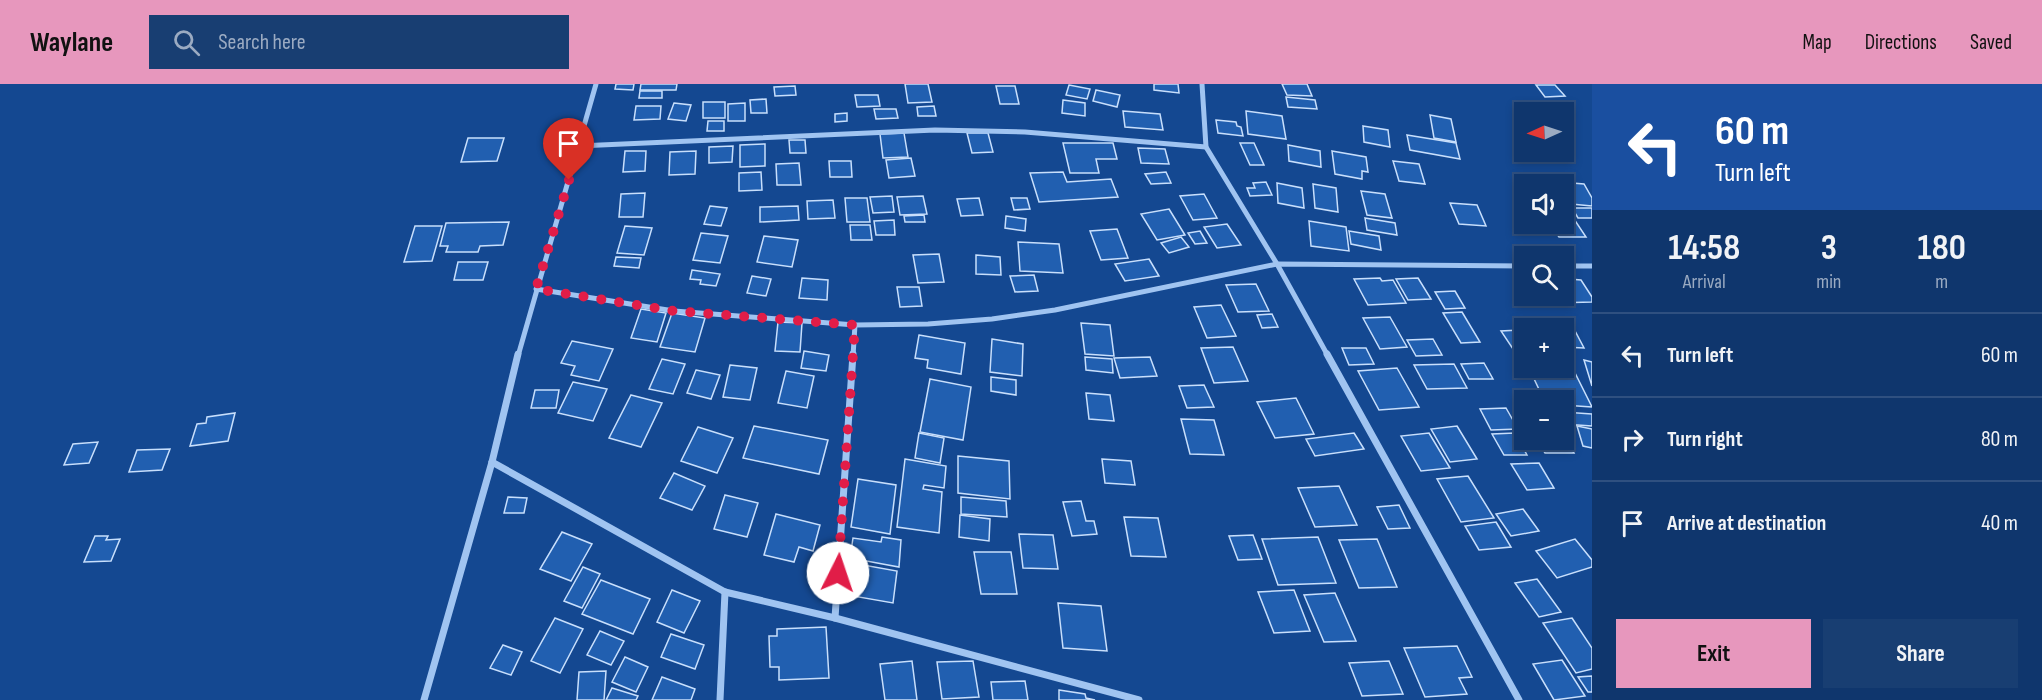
<!DOCTYPE html>
<meta charset="utf-8">
<style>
body{margin:0;font-family:"Sofia Sans Condensed",sans-serif;background:#183e72;color:#f1f3f6;height:100vh;display:flex;flex-direction:column;font-size:22px;white-space:nowrap}
*{box-sizing:border-box;margin:0}
p{font-size:20px;color:#9babc2}
.icon{flex:none;width:33px;height:33px;fill:none;stroke:currentColor;stroke-width:2;stroke-linecap:round;stroke-linejoin:round}
.map{position:relative;flex:1;overflow:hidden}
.details{display:flex;flex-direction:column;background:#0f366d;width:450px}
.details>*{flex:none}
.hud{background:#1a4fa0;color:#fff;overflow:hidden}
.needle{width:39px;rotate:267deg}
.tools{position:absolute;left:1514px;top:18px;display:grid;gap:12px}
.tools a{display:grid;place-items:center;width:60px;height:60px;border-radius:0px;background:#0f366d;box-shadow:0 3px 9px #0003,0 0 0 2px #2f5080;font-size:30px}
.pin{position:absolute;display:grid;place-items:center;width:51px;height:51px;color:#fff;margin:-62px -26px;border-radius:50% 50% 50% 0;rotate:-45deg;box-shadow:0 0 6px #0007}
.pin .icon{rotate:45deg}
.me{position:absolute;width:66px;margin:-33px;rotate:4deg;stroke-linejoin:round;filter:drop-shadow(0 0 4px #0008)}
.turn{display:flex;align-items:center;gap:21px;height:126px;padding:0 24px;font-size:27px}
.turn .icon{width:78px;height:78px;stroke-width:2.5}
.turn b{display:block;font-size:42px;line-height:51px}
.eta{display:flex;justify-content:space-evenly;align-items:center;height:102px;text-align:center}
.eta b{font-size:36px;font-weight:700;line-height:42px}
.cta{display:flex;gap:12px;margin-top:auto;padding:12px 24px}
.cta a{flex:1;height:69px;border-radius:0px;background:#e797bd;color:#111;font-size:24px;font-weight:700;line-height:69px;text-align:center}
.cta a+a{background:#183e72;color:#f1f3f6}
ul{padding:0;list-style:none}
li{display:flex;align-items:center;gap:18px;height:84px;padding:0 24px;border-top:2px solid #2f5080}
li div{flex:1}
li b{display:block;font-size:22px}
li em{font-style:normal}
header{display:flex;align-items:center;gap:36px;box-sizing:border-box;height:84px;padding:0 30px;background:#e797bd;color:#111}
header strong{font-size:28px}
nav{display:flex;gap:33px;margin-inline-start:auto;font-size:21px}
.search{width:420px;height:54px;background:#183e72;display:flex;align-items:center;gap:15px;box-sizing:border-box;padding:0 21px;border-radius:0px;color:#9babc2;font-size:22px}
main{display:flex;flex:1;min-height:0}
.map>svg:first-child{display:block}
.building{fill:#215fb0;stroke:#c8dffc;stroke-width:1.5}
.lines{fill:none;stroke-linecap:round;stroke-linejoin:round}
.street-far1{stroke:#a0c4f1;stroke-width:5}
.street{stroke:#a0c4f1;stroke-width:7}
.route{stroke:#e11d48;stroke-width:10;stroke-dasharray:0 18}
</style>
<header>
<strong>Waylane</strong>
<div class="search"><svg class="icon" aria-label="search" viewBox="0 0 24 24"><circle cx="10" cy="10" r="6"/><path d="M15 15l6 6"/></svg>Search here</div>
<nav><a>Map</a><a>Directions</a><a>Saved</a></nav>
</header>
<main>
<div class="map">
<svg width="1592" height="616" viewBox="0 0 1592 616">
<rect width="100%" height="100%" fill="#144891"/>
<g class="building">
<path d="M616 0H634L633 6 615 5Z"/>
<path d="M641 0H677L676 6H640Z"/>
<path d="M905 0H928L932 18 908 19Z"/>
<path d="M1154 0H1178L1179 9 1154 6Z"/>
<path d="M1282 0H1307L1312 12 1287 11Z"/>
<path d="M1069 1 1090 5 1087 15 1066 11Z"/>
<path d="M1536 1H1555L1565 12 1545 13Z"/>
<path d="M795 2 796 11 775 12 774 3Z"/>
<path d="M996 2H1015L1019 20H1000Z"/>
<path d="M1096 6 1120 11 1117 23 1093 17Z"/>
<path d="M640 7H662V14H639Z"/>
<path d="M855 11H878L880 22 857 23Z"/>
<path d="M1286 13 1315 16 1317 25 1288 23Z"/>
<path d="M766 15 767 29H751L750 16Z"/>
<path d="M1063 16 1085 19V32L1062 29Z"/>
<rect x="703" y="18" width="22" height="16"/>
<path d="M674 19 691 21 686 37 668 35Z"/>
<path d="M745 19V37H728V20Z"/>
<path d="M636 22H661L660 35 634 36Z"/>
<path d="M934 22 936 32H918L917 23Z"/>
<path d="M874 25H896L898 34 876 35Z"/>
<path d="M1123 27 1160 30 1163 46 1125 43Z"/>
<path d="M1246 27 1282 32 1286 55 1248 50Z"/>
<path d="M847 29V37L835 38V30Z"/>
<path d="M1430 31 1451 35 1456 58 1434 54Z"/>
<path d="M1216 36 1236 38 1237 42 1241 43 1243 52 1218 49Z"/>
<path d="M708 37H724V47H707Z"/>
<path d="M1363 42 1388 46 1390 63 1364 58Z"/>
<path d="M904 49 908 73 883 74 880 50Z"/>
<path d="M967 49H988L993 68 972 69Z"/>
<path d="M1407 51 1456 59 1460 75 1410 66Z"/>
<path d="M468 54H504L497 77 461 78Z"/>
<path d="M789 56H805L806 69H790Z"/>
<path d="M1063 59H1113L1117 75H1096L1099 89H1070Z"/>
<path d="M1240 59H1254L1264 81H1250Z"/>
<path d="M765 60V82L740 83V61Z"/>
<path d="M1288 61 1320 67 1321 83 1289 77Z"/>
<path d="M733 62 732 78 709 79V63Z"/>
<path d="M1138 64 1165 65 1169 80 1141 79Z"/>
<path d="M625 67H646L645 87 623 88Z"/>
<path d="M696 67 695 90 669 91 670 68Z"/>
<path d="M1332 67 1366 73 1368 88 1362 87V95L1335 90Z"/>
<path d="M911 74 915 92 889 94 886 76Z"/>
<path d="M829 77H851L852 93H830Z"/>
<path d="M1393 77 1419 80 1425 100 1399 97Z"/>
<path d="M799 79 801 101H777L776 80Z"/>
<path d="M761 88 762 106 739 107V89Z"/>
<path d="M1063 88 1067 98 1111 95 1118 113 1039 118 1030 89Z"/>
<path d="M1166 88 1171 99 1151 100 1145 90Z"/>
<path d="M1266 98 1272 111 1250 112 1247 104H1255L1253 99Z"/>
<path d="M1560 98 1584 100 1592 114V122L1571 120Z"/>
<path d="M1277 99 1302 104 1304 124 1278 119Z"/>
<path d="M1313 100 1336 104 1338 128 1315 124Z"/>
<path d="M1361 107 1385 110 1392 134 1367 131Z"/>
<path d="M645 109 643 133H619L621 110Z"/>
<path d="M1204 110 1217 134 1193 136 1180 112Z"/>
<path d="M892 112 894 128 873 129 870 113Z"/>
<path d="M923 112 927 130 900 131 897 113Z"/>
<path d="M845 114H867L870 138H847Z"/>
<path d="M979 114 983 131 961 132 957 115Z"/>
<path d="M1011 114H1027L1030 125 1014 126Z"/>
<path d="M833 116 835 134 808 135 807 117Z"/>
<path d="M1450 119 1477 121 1486 142 1459 140Z"/>
<path d="M710 122 727 124 721 142 704 140Z"/>
<path d="M798 122 799 136 760 138V123Z"/>
<path d="M1572 124H1592V134H1578Z"/>
<path d="M1169 125 1185 151 1157 156 1141 130Z"/>
<path d="M924 131 925 138H905L904 132Z"/>
<path d="M1006 132 1026 135 1025 147 1005 144Z"/>
<path d="M1365 134 1395 139 1397 151 1367 146Z"/>
<path d="M1563 135H1574L1586 153H1559L1550 140H1563Z"/>
<path d="M894 136 895 151H876L874 137Z"/>
<path d="M1309 137 1346 143 1349 167 1311 162Z"/>
<path d="M509 138 503 161 480 162 478 168H446L448 162H440L446 139Z"/>
<path d="M1227 140 1241 161 1217 164 1204 143Z"/>
<path d="M850 141H870L872 156H851Z"/>
<path d="M415 142H442L432 177 404 178Z"/>
<path d="M625 142 652 144 644 171 617 169Z"/>
<path d="M1117 145 1128 174 1101 176 1090 147Z"/>
<path d="M1200 147 1207 159 1195 160 1188 149Z"/>
<path d="M1349 147 1379 152 1381 166 1351 160Z"/>
<path d="M701 149 728 152 720 179 693 176Z"/>
<path d="M764 152 798 156 792 183 757 178Z"/>
<path d="M1181 153 1189 163 1169 169 1161 159Z"/>
<path d="M1018 158 1059 160 1063 189 1020 187Z"/>
<path d="M939 170 944 198 918 199 913 171Z"/>
<path d="M976 171 1000 173 1001 191 976 190Z"/>
<path d="M616 173 641 174 639 184 614 182Z"/>
<path d="M1149 175 1159 192 1125 197 1115 180Z"/>
<path d="M458 178H488L483 196H454Z"/>
<path d="M692 186 720 190 716 202 700 200 701 196 690 195Z"/>
<path d="M1563 190 1569 195 1581 196 1592 213V218L1555 219 1551 212H1563Z"/>
<path d="M1034 191 1038 207 1015 208 1010 192Z"/>
<path d="M752 192 771 195 766 212 747 209Z"/>
<path d="M802 194 828 196 827 216 799 214Z"/>
<path d="M1380 194 1382 197 1393 196 1406 219 1368 221 1354 195Z"/>
<path d="M1418 194 1431 215 1408 216 1396 195Z"/>
<path d="M1256 200 1269 227 1238 228 1226 201Z"/>
<path d="M897 203H919L922 222 900 223Z"/>
<path d="M1455 207 1465 224 1445 225 1435 208Z"/>
<path d="M1221 221 1236 252 1207 254 1194 223Z"/>
<path d="M641 225 666 229 657 258 631 254Z"/>
<path d="M1462 228 1480 258 1461 259 1443 229Z"/>
<path d="M672 229 705 234 695 268 660 263Z"/>
<path d="M1272 230 1278 243 1262 244 1257 231Z"/>
<path d="M1390 233 1407 263 1380 265 1363 234Z"/>
<path d="M778 238 802 239 800 268 775 267Z"/>
<path d="M1081 239 1110 241 1114 272 1085 270Z"/>
<path d="M1563 245H1574L1584 264 1563 263Z"/>
<path d="M1520 246 1524 252V268H1515L1501 247Z"/>
<path d="M919 251 965 259 961 290 927 284 928 276 915 274Z"/>
<path d="M992 255 1023 260 1022 292 990 288Z"/>
<path d="M1433 255 1442 271 1416 272 1407 256Z"/>
<path d="M572 257 613 265 599 297 571 291 575 282 561 279Z"/>
<path d="M1233 263 1248 297 1214 299 1201 264Z"/>
<path d="M1342 264H1366L1374 280 1349 281Z"/>
<path d="M804 267 829 271 826 287 801 284Z"/>
<path d="M1085 273 1112 275 1113 289 1086 286Z"/>
<path d="M1150 273 1157 292 1120 294 1114 274Z"/>
<path d="M662 275 685 280 673 310 649 305Z"/>
<path d="M1584 276 1592 278V302Z"/>
<path d="M1484 279 1493 295H1469L1461 280Z"/>
<path d="M1454 280 1467 304 1427 305 1414 281Z"/>
<path d="M730 281 757 284 750 316 723 313Z"/>
<path d="M1397 284 1419 323 1379 326 1358 287Z"/>
<path d="M1529 284 1574 287 1592 323 1563 321V316H1544Z"/>
<path d="M696 286 720 291 711 315 687 309Z"/>
<path d="M786 287 814 292 807 324 778 319Z"/>
<path d="M991 293 1016 296V311L991 307Z"/>
<path d="M930 295 971 303 963 356 920 348Z"/>
<path d="M573 298 607 305 593 337 558 329Z"/>
<path d="M1204 301 1214 323 1187 324 1179 302Z"/>
<path d="M535 306H559L556 324H531Z"/>
<path d="M1086 309 1110 311 1114 337 1089 335Z"/>
<path d="M631 311 662 319 641 363 609 354Z"/>
<path d="M1296 314 1314 350 1275 354 1257 318Z"/>
<path d="M1506 324 1518 345 1491 346 1480 325Z"/>
<path d="M1563 328 1592 330V342L1563 340Z"/>
<path d="M235 329 228 357 190 362 197 340 206 339 207 333Z"/>
<path d="M1181 335 1214 336 1224 371 1190 370Z"/>
<path d="M754 342 828 356 819 390 743 374Z"/>
<path d="M1457 342 1477 375 1450 378 1431 345Z"/>
<path d="M1577 342 1592 345V364L1583 362Z"/>
<path d="M698 343 733 354 717 389 681 377Z"/>
<path d="M919 349 944 354 940 379 915 374Z"/>
<path d="M1354 349 1364 365 1315 372 1306 355Z"/>
<path d="M1429 349 1450 384 1421 387 1401 352Z"/>
<path d="M1515 349 1527 371H1504L1492 350Z"/>
<path d="M1563 350 1574 369H1545L1537 356H1563Z"/>
<path d="M98 358 89 379 64 381 73 360Z"/>
<path d="M170 365 162 386 129 388 137 366Z"/>
<path d="M958 372 1009 377 1010 415 958 409Z"/>
<path d="M905 375 946 382 944 404 924 401 923 405 942 408 939 449 897 443Z"/>
<path d="M1102 375 1131 377 1135 401 1105 399Z"/>
<path d="M1539 379 1554 404 1527 406 1511 380Z"/>
<path d="M674 389 705 402 692 426 660 414Z"/>
<path d="M1468 392 1494 434 1461 438 1437 395Z"/>
<path d="M858 395 896 401 890 450 851 443Z"/>
<path d="M1339 402 1357 441 1315 443 1298 404Z"/>
<path d="M725 411 758 419 747 453 714 445Z"/>
<path d="M508 413 527 414 524 429H504Z"/>
<path d="M961 413 1006 417 1007 433 961 430Z"/>
<path d="M1081 417 1086 437H1094L1097 450 1072 452 1063 418Z"/>
<path d="M1399 421 1410 444 1388 445 1377 423Z"/>
<path d="M1523 425 1539 447 1511 452 1496 430Z"/>
<path d="M776 430 820 441 813 467 799 463 794 478 764 471Z"/>
<path d="M960 431 990 435 989 457 959 453Z"/>
<path d="M1124 433 1158 434 1166 473 1131 472Z"/>
<path d="M1496 438 1511 463 1479 466 1465 442Z"/>
<path d="M562 448 592 460 571 497 540 485Z"/>
<path d="M1019 450 1053 451 1058 485 1023 484Z"/>
<path d="M1253 451 1262 475 1238 476 1229 452Z"/>
<path d="M95 452H108L106 456 120 455 111 477 84 478Z"/>
<path d="M882 453 901 456 899 483 850 474 853 454 881 458Z"/>
<path d="M1318 453 1336 499 1278 501 1262 455Z"/>
<path d="M1377 455 1397 503 1359 504 1339 456Z"/>
<path d="M1575 455 1592 476V483L1557 494 1536 467Z"/>
<path d="M974 468H1011L1017 510H981Z"/>
<path d="M852 479 897 487 893 519 847 511Z"/>
<path d="M583 483 600 490 582 524 564 517Z"/>
<path d="M1537 495 1561 528 1539 533 1515 499Z"/>
<path d="M601 496 650 515 633 550 582 530Z"/>
<path d="M672 506 700 517 684 549 657 538Z"/>
<path d="M1294 506 1310 547 1274 549 1258 508Z"/>
<path d="M1335 509 1356 557 1324 558 1304 511Z"/>
<path d="M1058 519 1101 522 1107 567 1063 564Z"/>
<path d="M555 534 583 545 560 589 531 577Z"/>
<path d="M1572 534 1592 564V585L1576 589 1543 539Z"/>
<path d="M826 543 829 594 779 596V583H770L769 552H777V545Z"/>
<path d="M600 547 624 557 611 581 587 571Z"/>
<path d="M671 550 704 561 695 585 661 573Z"/>
<path d="M503 561 522 568 511 591 490 584Z"/>
<path d="M1457 562 1472 593 1459 594 1467 610 1425 613 1404 564Z"/>
<path d="M625 573 648 583 636 608 612 598Z"/>
<path d="M1562 576 1585 612 1554 616 1533 580Z"/>
<path d="M912 577 917 616H885L880 580Z"/>
<path d="M973 577 979 613 942 615 937 578Z"/>
<path d="M1389 577 1403 610 1362 612 1349 579Z"/>
<path d="M606 587 604 616H577L579 588Z"/>
<path d="M1592 592V608H1588L1578 593Z"/>
<path d="M662 593 695 605 691 616H652Z"/>
<path d="M1025 597 1028 616H993L991 598Z"/>
<path d="M612 604 638 612 636 616H606Z"/>
<path d="M1059 606 1085 610 1086 614 1095 616H1059Z"/>
</g>
<g class="lines">
<g class="street-far1">
<path d="M1202 0 1206 63 1277 180 1328 272"/>
<path d="M578 62 935 46 1025 48 1206 63"/>
<path d="M1563 182H1592"/>
<path d="M536 205 674 227 855 241 928 240 992 235 1055 226 1277 180 1524 182"/>
<path d="M518 272 596 0"/>
<path d="M853 272 855 241"/>
</g>
<g class="street">
<path d="M1327 270 1519 616"/>
<path d="M492 378 725 508 835 534 1139 616"/>
<path d="M835 534 853 270"/>
<path d="M424 616 492 378 518 270"/>
<path d="M720 616 725 508"/>
</g>
</g>
<g class="lines">
<path class="route" d="M569 96 536 205 674 227 855 241 838 489"/>
</g>
</svg>
<div class="tools">
<a><svg class="needle" viewBox="-14 -14 28 28"><path d="M0-13l5 13h-10z" fill="#e53935"/><path d="M0 13l5-13h-10z" fill="#9babc2"/></svg></a>
<a><svg class="icon" aria-label="sound" viewBox="0 0 24 24"><path d="M4 9h4l5-4v14l-5-4H4zM17 9q2 3 0 6"/></svg></a>
<a><svg class="icon" aria-label="search" viewBox="0 0 24 24"><circle cx="10" cy="10" r="6"/><path d="M15 15l6 6"/></svg></a>
<a>+</a>
<a>−</a>
</div>
<div class="pin" style="left:569px;top:96px;background:#d93025"><svg class="icon" aria-label="arrive" viewBox="0 0 24 24"><path d="M6 21V4h12l-3 4 3 4H6"/></svg></div>
<svg class="me" style="left:838px;top:489px" viewBox="-20 -20 40 40"><circle r="19" fill="#fff"/><path d="M0-13L10 11 0 6-10 11z" fill="#e11d48"/></svg>
</div>
<section class="details">
<div class="hud">
<div class="turn"><svg class="icon" aria-label="left" viewBox="0 0 24 24"><path d="M17 20v-9H6M10 6l-5 5 5 5"/></svg><div><b>60 m</b>Turn left</div></div>
</div>
<div class="eta">
<div><b>14:58</b><p>Arrival</p></div>
<div><b>3</b><p>min</p></div>
<div><b>180</b><p>m</p></div>
</div>
<ul>
<li><svg class="icon" aria-label="left" viewBox="0 0 24 24"><path d="M17 20v-9H6M10 6l-5 5 5 5"/></svg><div><b>Turn left</b></div><em>60 m</em></li>
<li><svg class="icon" aria-label="right" viewBox="0 0 24 24"><path d="M7 20v-9h11M14 6l5 5-5 5"/></svg><div><b>Turn right</b></div><em>80 m</em></li>
<li><svg class="icon" aria-label="arrive" viewBox="0 0 24 24"><path d="M6 21V4h12l-3 4 3 4H6"/></svg><div><b>Arrive at destination</b></div><em>40 m</em></li>
</ul>
<div class="cta"><a>Exit</a><a>Share</a></div>
</section>
</main>
